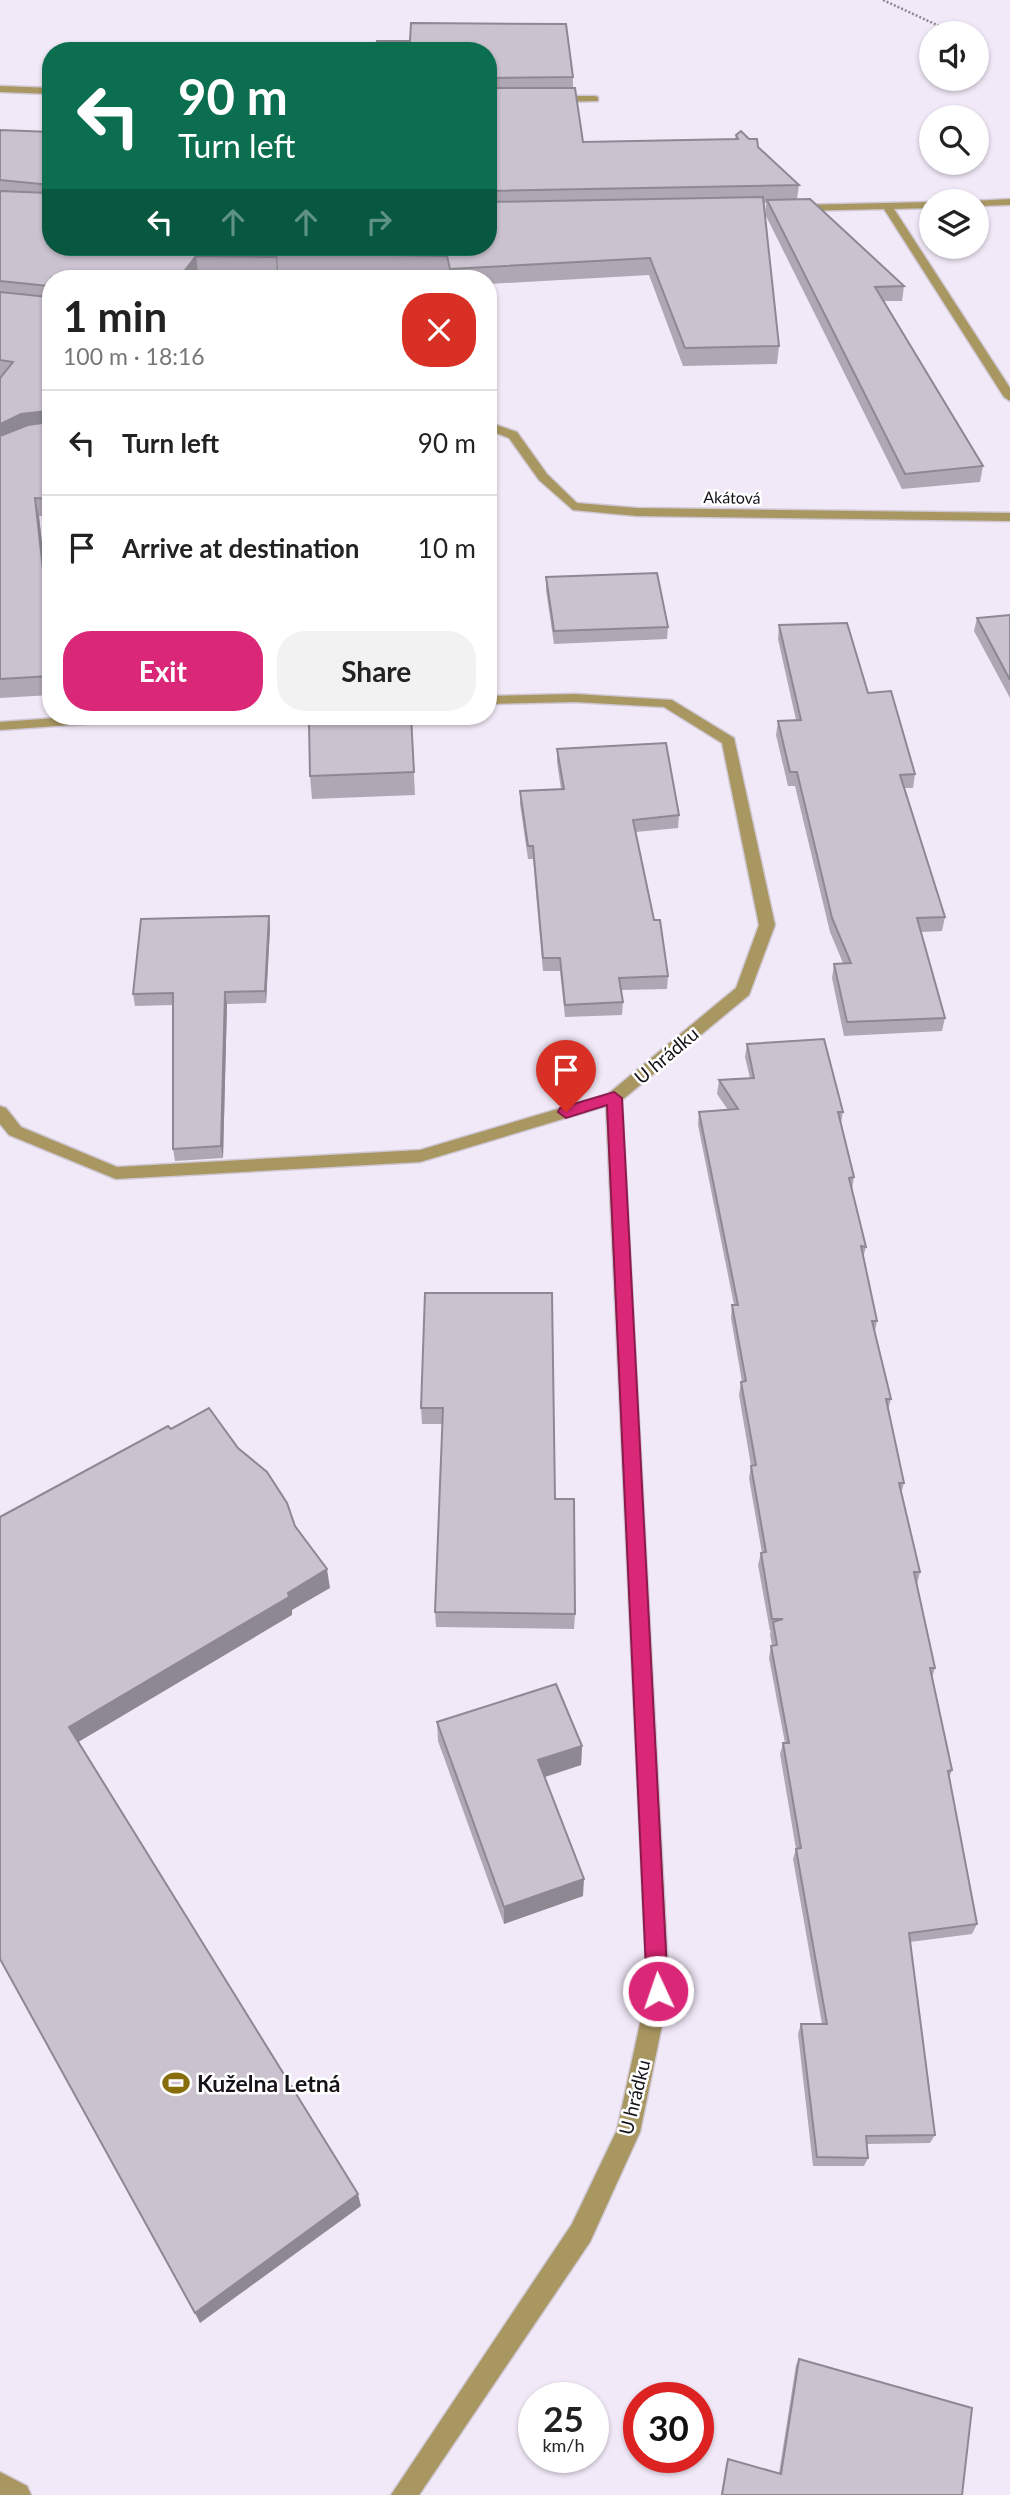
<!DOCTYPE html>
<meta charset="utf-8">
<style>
body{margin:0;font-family:Lato,sans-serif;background:#f2f2f2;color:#222;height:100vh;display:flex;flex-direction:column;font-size:26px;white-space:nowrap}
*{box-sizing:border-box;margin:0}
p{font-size:23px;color:#767676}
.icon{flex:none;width:38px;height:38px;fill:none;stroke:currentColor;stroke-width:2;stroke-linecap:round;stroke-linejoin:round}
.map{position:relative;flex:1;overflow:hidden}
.details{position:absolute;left:42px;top:270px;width:455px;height:455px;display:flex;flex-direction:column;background:#fff;border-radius:28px;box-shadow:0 2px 5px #0004}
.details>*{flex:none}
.top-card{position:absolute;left:42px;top:42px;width:455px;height:214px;border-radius:28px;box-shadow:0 2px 5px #0004;background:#0b6e4f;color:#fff;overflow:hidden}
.tools{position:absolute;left:919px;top:21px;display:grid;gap:14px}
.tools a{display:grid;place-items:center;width:70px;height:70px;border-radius:50%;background:#fff;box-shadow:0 2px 5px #0004;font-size:35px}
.speed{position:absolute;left:518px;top:2382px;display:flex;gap:14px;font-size:35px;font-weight:700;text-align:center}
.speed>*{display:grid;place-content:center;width:91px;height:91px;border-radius:50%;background:#fff;box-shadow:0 2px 5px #0004;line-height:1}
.speed small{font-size:18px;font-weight:400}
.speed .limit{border:10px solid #d22;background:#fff;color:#111}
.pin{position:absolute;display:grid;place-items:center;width:60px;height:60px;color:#fff;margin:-72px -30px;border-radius:50% 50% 50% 0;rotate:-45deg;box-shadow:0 0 7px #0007}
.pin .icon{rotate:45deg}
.me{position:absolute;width:77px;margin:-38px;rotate:357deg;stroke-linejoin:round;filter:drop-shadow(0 0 5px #0008)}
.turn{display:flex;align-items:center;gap:24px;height:147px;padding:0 21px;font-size:32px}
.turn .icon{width:91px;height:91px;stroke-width:2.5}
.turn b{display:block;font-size:49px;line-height:60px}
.lanes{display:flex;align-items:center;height:66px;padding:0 21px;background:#0003;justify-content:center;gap:35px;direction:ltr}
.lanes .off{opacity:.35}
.round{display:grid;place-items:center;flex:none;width:74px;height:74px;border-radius:28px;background:#f2f2f2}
.summary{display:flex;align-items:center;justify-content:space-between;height:119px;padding:0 21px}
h1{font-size:42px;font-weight:700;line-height:52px}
.action{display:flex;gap:14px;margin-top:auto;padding:14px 21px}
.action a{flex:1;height:80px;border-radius:28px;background:#db2777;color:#fff;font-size:28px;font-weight:700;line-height:80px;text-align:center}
.action a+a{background:#f2f2f2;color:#222}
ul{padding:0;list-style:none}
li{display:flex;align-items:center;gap:21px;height:105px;padding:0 21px;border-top:2px solid #e0e0e0}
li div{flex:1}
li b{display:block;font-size:26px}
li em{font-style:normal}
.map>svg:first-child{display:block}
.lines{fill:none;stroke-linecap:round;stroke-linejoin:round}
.minor-casing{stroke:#cfc7d4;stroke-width:3}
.path{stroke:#8c8690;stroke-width:2.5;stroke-dasharray:2 2;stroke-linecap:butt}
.minor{fill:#a99761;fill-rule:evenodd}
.wall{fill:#afa7b3}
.shaded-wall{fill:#8e8892}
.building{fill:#cbc2d0;stroke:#8e8892;stroke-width:2}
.route{fill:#db2777;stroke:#8e194d;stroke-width:2}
.labels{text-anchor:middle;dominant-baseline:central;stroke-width:5;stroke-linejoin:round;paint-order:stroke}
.far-street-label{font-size:16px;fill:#161318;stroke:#fff}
.street-label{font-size:19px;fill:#161318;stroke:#fff}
.near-poi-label{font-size:23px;font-weight:bold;fill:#161318;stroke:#fff;text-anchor:start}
</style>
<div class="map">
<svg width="1010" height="2495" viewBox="0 0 1010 2495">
<rect width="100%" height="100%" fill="#f2e9f8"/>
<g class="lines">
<defs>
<g id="minor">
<path d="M0 86 51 88V94L0 92Z"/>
<path d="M595 96 598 97V101L555 102 550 99 555 96Z"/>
<path d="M1010 199V205L976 206V201H972Z"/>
<path d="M931 202V208L894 209 1010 388V401L1004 397 884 209 798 211 793 208 798 205Z"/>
<path d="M488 422 517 432 547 474 577 503 637 508 1010 513V521L637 516 573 510 539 480 509 438 488 430Z"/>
<path d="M575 694 672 700 734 738 775 925 749 995 622 1100 669 1991 640 2132 590 2242 419 2495H391L572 2224 617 2130 647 1991 606 1106 420 1162 116 1179 9 1135 0 1124V1106L6 1108 21 1127 117 1167 420 1150 608 1094 736 988 759 925 722 743 664 707 575 702 488 704V696Z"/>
<path d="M84 716H148L141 720 0 730V722Z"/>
<path d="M0 2472 27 2486 31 2495H0Z"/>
</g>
</defs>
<use href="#minor" class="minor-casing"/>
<path class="path" d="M883 0 952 32"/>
<use href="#minor" class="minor"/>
</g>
<g class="wall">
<path d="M488 51 573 77V88L583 142 735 139 736 135 758 147 799 185 797 199 904 286 902 301H884L983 466 980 482 902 489 765 214 766 203H764L779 346 777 364 683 366 649 275 488 284V278H448V274L278 270 277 274 198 273 194 278H51V517L39 516 51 622V695L0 698V130L488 247Z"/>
<path d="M546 577 668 627 667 639 554 644 546 590Z"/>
<path d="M1010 615V698L974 631 977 618Z"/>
<path d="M779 625 868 693 915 774 913 788H905L945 917 942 931 921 932 945 1018 942 1031 844 1036 832 978 834 964 843 963 830 932 795 786H788L776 735 778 721 796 720 778 639Z"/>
<path d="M411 716 415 795 312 799 310 776 314 722Z"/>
<path d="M557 749 679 815 678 828 636 832 654 920 668 976 667 989 621 990 623 1002 622 1015 565 1017 560 971H543L533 859H528L520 804V791L561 789 557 762Z"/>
<path d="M269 916 270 928 266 1003 227 1004 223 1158 175 1161 173 1149V1005L135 1006 133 994Z"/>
<path d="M747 1044 843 1112 841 1123 854 1177 852 1190 866 1247 863 1258 877 1321 875 1331 891 1399 888 1410 904 1483 901 1494 920 1572 917 1584 935 1668 932 1678 952 1770 949 1778 977 1924 972 1934 910 1942 935 2135 930 2143 867 2144 868 2158 864 2166H813L798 2034 801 2024H822L793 1859 796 1849 780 1754 783 1743H785L769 1658 771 1646H772L770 1634 771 1631H770L758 1565 761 1553H762L749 1478 751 1466 739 1395 741 1382H742L731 1318 732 1305H734L698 1125 699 1112 728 1110 717 1094 719 1080 750 1078 745 1057Z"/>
<path d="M425 1293 575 1614 574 1629 436 1627 435 1612 443 1424H422L421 1408Z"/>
<path d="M437 1722 582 1746 581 1765 545 1777 583 1896 504 1924 438 1741Z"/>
<path d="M799 2359 962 2495H721L726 2464 728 2459 779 2473 796 2365Z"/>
</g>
<g class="shaded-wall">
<path d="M277 253 278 270 277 274 276 257Z"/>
<path d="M196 256 198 273 194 278H179Z"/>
<path d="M47 411 51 429 0 444V424L21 414Z"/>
<path d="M35 498 39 516 51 631 49 623Z"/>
<path d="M269 916 270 928 266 1003 265 991Z"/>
<path d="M225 992 227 1004 223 1158 221 1146Z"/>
<path d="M327 1569 330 1588 292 1610V1615L75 1744 69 1727Z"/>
<path d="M582 1746 581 1765 538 1779V1760Z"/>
<path d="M584 1879 583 1896 504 1924V1907Z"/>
<path d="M358 2194 361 2206 200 2323 195 2313Z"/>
</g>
<g class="building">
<path d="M411 23 566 24 573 77 488 78V51H376L377 41H410Z"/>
<path d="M488 88H575L583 142 738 139 736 135 741 131 749 139H757L758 147 799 185 488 191Z"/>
<path d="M0 130 51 132V185L0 180Z"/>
<path d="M51 185V247H488V202L763 197 779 346 685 348 650 258 450 269 447 256 277 253 276 257 196 256 179 278H51V499L35 498 49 623H51V676L0 679V436L28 425 50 422 47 411 21 414 0 424V378L13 362 0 360V292L48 297 51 294 48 286 0 281V191L48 193Z"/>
<path d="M810 199 904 286 875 287 983 466 905 474 767 200Z"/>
<path d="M657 573 668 627 554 631 546 577Z"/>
<path d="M1010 615V680L977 618Z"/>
<path d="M847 623 868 693 891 691 915 774 900 775 945 917 917 918 945 1018 847 1022 834 964 851 963 832 918 797 772H790L778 721 801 720 779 625Z"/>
<path d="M314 716H411L414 772 310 776 309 723 314 722Z"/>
<path d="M666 743 679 815 633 820 654 920H660L668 976 619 978 623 1002 565 1005 560 958H543L533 846H528L520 791 564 789 557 749Z"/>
<path d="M269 916 265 991 225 992 221 1146 173 1149V993L133 994 141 919Z"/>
<path d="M824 1039 843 1112H838L854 1177 849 1178 866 1247 861 1246 877 1321H872L891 1399H886L904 1483H899L920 1572H914L935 1668H930L952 1770 948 1771 977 1924 909 1933 935 2135 866 2136 868 2158 817 2157 801 2024H827L796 1849 801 1848 783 1743H789L771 1646 777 1645 773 1622 783 1619H772L761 1553 766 1552 751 1466 756 1465 741 1382 746 1381 732 1305H738L699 1112 738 1109 719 1080 754 1078 747 1044Z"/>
<path d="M425 1293H552L555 1499H574L575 1614 435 1612 443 1408H421Z"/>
<path d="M209 1408 238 1448 267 1472 287 1503 295 1526 327 1569 288 1593 289 1597 69 1727 358 2194 195 2313 0 1959V1517L168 1426 171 1429Z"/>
<path d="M556 1684 582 1746 538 1760 584 1879 504 1907 437 1722Z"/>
<path d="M799 2359 972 2408 962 2495H722L728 2459 781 2474Z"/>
</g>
<path class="route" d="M614 1092 622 1098 668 1991 665 1998 658 2001 650 1998 647 1991 607 1105 566 1118 558 1112 560 1108Z"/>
<defs>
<symbol id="stadium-bare" viewBox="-9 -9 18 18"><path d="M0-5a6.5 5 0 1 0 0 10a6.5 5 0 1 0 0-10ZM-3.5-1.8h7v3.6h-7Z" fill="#876d0b" stroke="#fff" stroke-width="2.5" paint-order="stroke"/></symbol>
</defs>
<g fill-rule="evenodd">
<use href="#stadium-bare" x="157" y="2064" width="38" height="38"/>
</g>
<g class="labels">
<g class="far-street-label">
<text transform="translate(732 497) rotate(1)">Akátová</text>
</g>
<g class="street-label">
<text transform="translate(666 1055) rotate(-40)">U hrádku</text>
<text transform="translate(634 2097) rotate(-76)">U hrádku</text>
</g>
<g class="near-poi-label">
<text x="197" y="2083">Kuželna Letná</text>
</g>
</g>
</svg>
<div class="tools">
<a><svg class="icon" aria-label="sound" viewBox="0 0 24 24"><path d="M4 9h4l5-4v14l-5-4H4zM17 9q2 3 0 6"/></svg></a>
<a><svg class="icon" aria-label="search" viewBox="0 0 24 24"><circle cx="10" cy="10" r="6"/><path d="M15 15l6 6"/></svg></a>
<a><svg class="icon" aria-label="layers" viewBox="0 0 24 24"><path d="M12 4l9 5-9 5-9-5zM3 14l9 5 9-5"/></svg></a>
</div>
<div class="speed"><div>25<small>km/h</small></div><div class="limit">30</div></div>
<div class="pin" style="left:566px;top:1112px;background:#d93025"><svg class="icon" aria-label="arrive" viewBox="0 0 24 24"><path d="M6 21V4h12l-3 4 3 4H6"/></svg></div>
<svg class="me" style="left:658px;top:1991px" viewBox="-20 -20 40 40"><circle r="17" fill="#db2777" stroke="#fff" stroke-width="3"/><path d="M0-11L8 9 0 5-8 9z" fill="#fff"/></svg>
<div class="top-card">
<div class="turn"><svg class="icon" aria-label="left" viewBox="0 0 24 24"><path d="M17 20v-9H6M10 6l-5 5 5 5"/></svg><div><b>90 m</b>Turn left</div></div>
<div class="lanes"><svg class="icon" aria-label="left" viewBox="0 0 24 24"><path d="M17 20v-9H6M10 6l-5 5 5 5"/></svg><svg class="icon off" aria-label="ahead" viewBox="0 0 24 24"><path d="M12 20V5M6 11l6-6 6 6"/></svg><svg class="icon off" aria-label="ahead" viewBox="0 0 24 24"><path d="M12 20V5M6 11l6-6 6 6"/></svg><svg class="icon off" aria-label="right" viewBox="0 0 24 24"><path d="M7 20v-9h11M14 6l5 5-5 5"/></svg></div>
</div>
<section class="details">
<div class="summary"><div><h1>1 min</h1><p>100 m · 18:16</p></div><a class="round" style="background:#d93025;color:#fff"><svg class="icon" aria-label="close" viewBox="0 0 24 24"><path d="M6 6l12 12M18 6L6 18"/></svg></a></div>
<ul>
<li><svg class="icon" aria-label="left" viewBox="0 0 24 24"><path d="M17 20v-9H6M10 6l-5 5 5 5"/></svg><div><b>Turn left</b></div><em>90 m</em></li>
<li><svg class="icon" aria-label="arrive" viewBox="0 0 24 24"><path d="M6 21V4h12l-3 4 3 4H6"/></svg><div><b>Arrive at destination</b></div><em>10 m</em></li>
</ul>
<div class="action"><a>Exit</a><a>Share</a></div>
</section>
</div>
